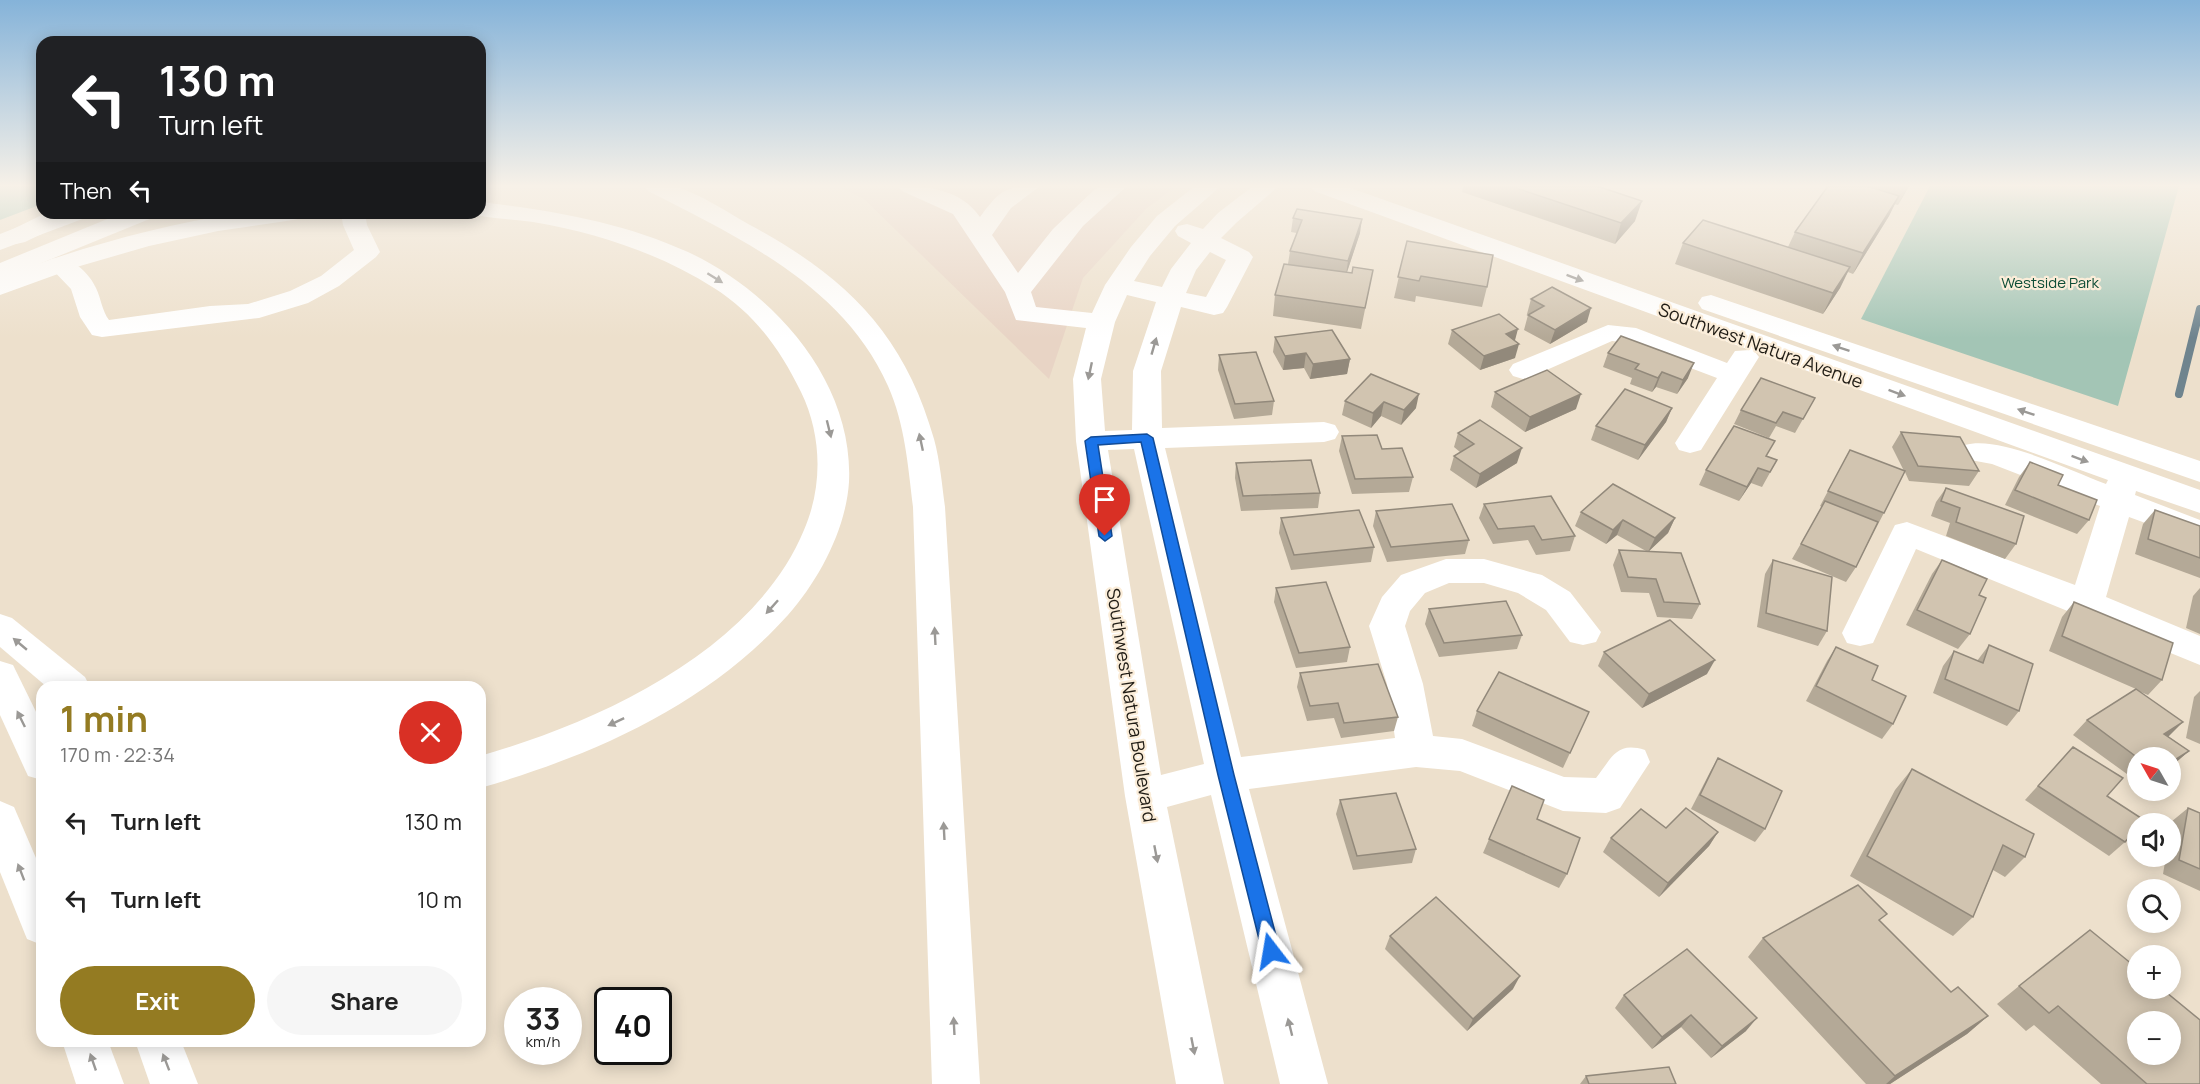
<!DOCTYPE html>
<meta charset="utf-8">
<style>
body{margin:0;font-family:Manrope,sans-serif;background:#f6f6f6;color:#222;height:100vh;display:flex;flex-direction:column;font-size:22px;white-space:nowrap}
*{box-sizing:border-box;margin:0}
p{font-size:20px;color:#767676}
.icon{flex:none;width:33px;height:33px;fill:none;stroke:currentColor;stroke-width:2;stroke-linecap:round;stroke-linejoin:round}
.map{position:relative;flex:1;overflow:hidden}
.sheet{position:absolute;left:36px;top:681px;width:450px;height:366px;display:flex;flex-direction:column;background:#fff;border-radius:18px;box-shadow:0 3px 15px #0003}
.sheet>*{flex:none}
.banner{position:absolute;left:36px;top:36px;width:450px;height:183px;border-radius:18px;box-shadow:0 3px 15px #0003;background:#202124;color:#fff;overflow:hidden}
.needle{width:39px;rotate:309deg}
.controls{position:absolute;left:2127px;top:747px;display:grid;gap:12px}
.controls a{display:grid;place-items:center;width:54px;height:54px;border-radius:50%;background:#fff;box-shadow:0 3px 15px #0003;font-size:30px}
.speed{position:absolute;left:504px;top:987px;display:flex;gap:12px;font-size:30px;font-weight:700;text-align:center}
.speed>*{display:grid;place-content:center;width:78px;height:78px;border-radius:50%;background:#fff;box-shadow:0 3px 15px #0003;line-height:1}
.speed small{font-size:15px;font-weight:400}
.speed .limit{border:3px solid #111;border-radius:9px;background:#fff;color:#111}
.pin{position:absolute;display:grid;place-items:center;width:51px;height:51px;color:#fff;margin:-62px -26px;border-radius:50% 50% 50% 0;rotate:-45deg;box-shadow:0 0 6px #0007}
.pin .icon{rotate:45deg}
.me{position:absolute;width:66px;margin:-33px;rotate:346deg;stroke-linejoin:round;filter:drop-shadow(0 0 4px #0008)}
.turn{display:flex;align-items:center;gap:21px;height:126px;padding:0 24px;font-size:27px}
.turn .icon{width:78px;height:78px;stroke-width:2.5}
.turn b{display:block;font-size:42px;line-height:51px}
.then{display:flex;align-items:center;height:57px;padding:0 24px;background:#0003;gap:12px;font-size:22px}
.round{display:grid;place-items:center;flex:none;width:63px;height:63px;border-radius:32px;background:#f6f6f6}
.overview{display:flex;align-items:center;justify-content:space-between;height:102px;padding:0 24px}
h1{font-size:36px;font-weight:700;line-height:45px;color:#947b22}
.button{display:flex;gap:12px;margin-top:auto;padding:12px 24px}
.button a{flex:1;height:69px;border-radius:36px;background:#947b22;color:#fff;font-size:24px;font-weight:700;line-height:69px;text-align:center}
.button a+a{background:#f6f6f6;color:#222}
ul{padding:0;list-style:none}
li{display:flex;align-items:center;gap:18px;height:78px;padding:0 24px}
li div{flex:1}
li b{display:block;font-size:22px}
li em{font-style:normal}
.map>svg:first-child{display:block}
.commercial{fill:#e8d4c5}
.green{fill:#a3c5b5}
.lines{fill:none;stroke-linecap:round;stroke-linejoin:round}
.stream{stroke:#6f848e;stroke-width:8}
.minor{fill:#fff;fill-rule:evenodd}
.major{fill:#fff;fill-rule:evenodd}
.highway{fill:#fff;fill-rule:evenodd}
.wall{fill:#b4a997}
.shaded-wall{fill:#92897b}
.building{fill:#d1c4b0;stroke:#92897b;stroke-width:1.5;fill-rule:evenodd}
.oneway{fill:#9b9996}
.route{fill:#1a73e8;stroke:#114b97;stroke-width:1.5}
.labels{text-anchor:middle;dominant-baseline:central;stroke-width:4.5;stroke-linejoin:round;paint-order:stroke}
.far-park-label{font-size:15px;fill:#0d4d37;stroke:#fbedd9}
.street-label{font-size:18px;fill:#201c15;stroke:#fbedd9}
</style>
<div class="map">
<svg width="2200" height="1084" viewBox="0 0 2200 1084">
<rect width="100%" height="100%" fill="#ede0cc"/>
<path class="commercial" d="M837 186H1176L1146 209 1083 278 1049 379 864 199Z"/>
<g class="green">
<path d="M0 186H42V204L0 220Z"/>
<path d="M1930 186H2179L2118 406 1861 319Z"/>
</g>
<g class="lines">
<path class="stream" d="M2179 394 2200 309"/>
<g class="minor">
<path d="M899 186C930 186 961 190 980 217 1001 189 1005 186 1040 186L1011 208 992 235 1018 273 1053 229 1093 191 1100 186H1127L1083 226 1031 292 1036 307 1092 313 1105 285 1131 247 1157 216 1195 186H1221L1175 226 1150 256 1134 281 1162 287 1171 269 1191 243 1178 236 1175 231 1178 226 1187 224 1203 229 1218 213 1253 186H1279L1236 223 1221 238 1249 252 1253 257 1227 307 1223 313 1214 315 1181 307 1161 371 1162 428 1324 422 1335 425 1339 432 1335 439 1324 442 1165 448 1241 757 1395 738 1387 684 1369 626 1382 597 1401 575 1446 559H1484L1530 572 1542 575 1570 592 1601 632 1596 642 1583 645 1570 642 1546 610 1518 593 1484 583H1449L1425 593 1410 611 1405 626 1423 684 1433 736 1462 739 1564 777 1596 778C1612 758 1616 741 1645 750L1650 762 1620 808 1606 813 1563 811 1460 771 1416 767 1249 789 1328 1084H1280L1211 795 1167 807 1224 1084H1176L1125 796 1076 441 1073 379 1086 328 1016 320 1005 292 953 214 902 191ZM1210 252 1226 260 1206 297 1186 293 1196 270ZM1127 295 1156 302 1133 371 1132 430 1105 431 1101 379 1115 322ZM1134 449 1204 764 1161 775 1108 450Z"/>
<path d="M1311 186H1345L2200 490V513L2136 491 2135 495 2200 520V543L2129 517 2106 597 2200 636V665L1916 549 1873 643 1860 646 1847 643 1842 633 1891 533 1895 525 1907 522 2075 585 2100 506 1992 464 1965 459 1961 452 1965 445C2000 435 2071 471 2106 484L2108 480 1755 352 1759 357 1701 450 1690 453 1679 450 1675 443 1717 378 1622 342 1612 341 1533 376 1523 379 1513 376 1509 370 1513 364 1608 325 1636 328 1727 363 1735 351 1750 350 1314 191Z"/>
<path d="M341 213H365L367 225 380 252 376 257 339 286 308 303 259 318 102 337 92 335 80 317 71 289 47 264 51 259C69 254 89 272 96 288 101 298 102 311 109 320L210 306 248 304 290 291 321 276 354 250 343 225Z"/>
<path d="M1711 295 2200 461V482L1702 309 1698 303 1702 297Z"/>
</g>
<g class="major">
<path d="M54 213H88L85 218 0 250V234Z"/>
<path d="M122 213H155L152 218 0 280V263Z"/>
</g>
<g class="highway">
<path d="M645 186C654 186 667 184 677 187 702 195 727 212 750 225 845 276 904 333 934 439 940 461 942 485 945 507L980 1084H932L913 507C908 466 905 424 888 386 844 286 740 238 648 191Z"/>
<path d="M480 202C551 210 622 222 688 252 774 292 854 382 849 482 846 529 819 580 788 615 707 705 594 755 480 788V756C599 722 754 651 804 530 823 486 822 435 801 392 780 349 755 314 714 288 659 253 597 233 533 222 512 219 491 219 472 214L480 213Z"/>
<path d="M46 213H77L74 218 25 242 16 244 7 242 4 237 7 232Z"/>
<path d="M239 213H305L302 218 293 220 218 231 149 246 80 266 0 295V278C77 248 157 226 239 213Z"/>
<path d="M0 614 12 618 85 677 90 687H47L0 647Z"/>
<path d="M0 661 13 665 42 724V780L28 776 0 715Z"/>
<path d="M0 801 14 807 42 872V945L27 939 0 872Z"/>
<path d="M62 1041H108L124 1084H76Z"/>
<path d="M135 1041H181L198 1084H150Z"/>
</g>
</g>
<g class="wall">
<path d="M1463 186H1597L1635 221 1615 244 1462 192Z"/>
<path d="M1828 186H1909L1898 205 1894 204 1889 216 1853 274 1848 272 1840 288 1823 314 1675 264 1683 243 1788 247 1795 232Z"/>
<path d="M1297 209 1360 233 1347 272 1352 273 1373 270 1361 329 1273 316 1275 295 1288 264 1290 251 1297 233 1291 232 1293 218Z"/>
<path d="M1407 241 1487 287 1482 307 1416 296 1415 302 1394 298Z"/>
<path d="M1531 299 1587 322 1550 344 1524 330 1528 315H1529L1527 314Z"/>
<path d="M1452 330 1515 341V358L1480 370 1448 344Z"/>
<path d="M1275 337 1350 359 1347 374 1310 379 1304 368 1283 370 1273 352Z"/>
<path d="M1608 353 1688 378 1677 394 1656 387 1652 392 1630 384 1632 378 1603 367Z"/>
<path d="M1219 355 1274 401 1272 415 1234 419 1218 370Z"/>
<path d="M1371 374 1416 408 1401 425 1381 416 1371 428 1342 415 1345 401Z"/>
<path d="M1495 392 1576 409 1525 432 1491 407Z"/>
<path d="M1815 398 1795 433 1776 426 1769 438 1734 424 1741 410Z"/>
<path d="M1672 408 1666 422 1638 460 1591 440 1596 426Z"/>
<path d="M1901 432 1979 471 1969 486 1909 481 1905 472 1856 567 1846 582 1792 559 1822 507 1820 506 1850 450 1904 471 1892 447Z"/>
<path d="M1458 433 1517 463 1476 488 1450 470 1454 456 1460 452 1454 447Z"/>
<path d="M1342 436 1382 449 1413 477 1409 492 1352 494 1339 451Z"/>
<path d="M1767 456 1777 460 1762 487 1751 483 1739 501 1699 485 1706 470Z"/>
<path d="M2030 462 2058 485 2089 520 2077 534 2005 505 2019 477Z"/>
<path d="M1236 463 1320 493 1318 508 1241 511 1235 478Z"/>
<path d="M1946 488 2016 544 2005 559 1946 536 1950 523 1931 516 1936 502Z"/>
<path d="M1484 504 1575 536 1570 551 1536 555 1528 540 1493 544 1479 518Z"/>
<path d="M2155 510 2200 526V578L2135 554 2143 524Z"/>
<path d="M1376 511 1469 540 1465 554 1387 562 1373 526Z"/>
<path d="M1581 512 1675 518 1668 533 1649 551 1700 604 1692 619 1657 617 1649 593 1621 592 1613 565 1619 550 1646 551 1617 535 1606 544 1575 526Z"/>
<path d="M1281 518 1374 547 1371 562 1291 570 1279 533Z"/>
<path d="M1773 560 1827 631 1818 646 1757 627 1765 574Z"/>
<path d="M1942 560 1979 595 1970 634 1958 649 1906 625 1932 574Z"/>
<path d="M1276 588 1350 647 1347 662 1296 668 1274 602Z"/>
<path d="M2200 588V634L2186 628 2193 596Z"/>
<path d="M2074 602 2162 680 2148 695 2136 690 2168 736 2189 751 2170 767V758H2138V782L2073 735 2087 720 2136 689 2049 651 2062 617Z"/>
<path d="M1429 609 1522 635 1517 649 1439 657 1425 624Z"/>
<path d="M1989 645 2019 711 2007 726 1933 693 1943 666 1954 651 1977 661Z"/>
<path d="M1836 647 1872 680 1893 724 1882 739 1806 701 1827 661Z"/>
<path d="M1604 652 1707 674 1642 708 1598 666Z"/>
<path d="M1300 673 1398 717 1394 731 1341 738 1334 718 1307 721 1297 687Z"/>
<path d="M2200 691V744L2186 738 2194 697Z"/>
<path d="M1477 711 1589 712 1563 768 1472 726Z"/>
<path d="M2073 747 2107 796 2125 842 2109 856 2025 800Z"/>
<path d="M1718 758 1765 829 1755 842 1691 809 1710 772Z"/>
<path d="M1912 769 2025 857 2005 877 1993 870 1973 917 1953 936 1850 876 1895 790Z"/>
<path d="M1512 786 1537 819 1567 874 1559 888 1483 853Z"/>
<path d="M1340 800 1416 849 1412 863 1353 870 1336 814Z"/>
<path d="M2188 808 2200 813V891L2163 874 2166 856H2170V828L2171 822Z"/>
<path d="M1666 828 1718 832 1709 846 1659 897 1603 852 1611 838Z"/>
<path d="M1880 921 1951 992 1988 1016 1967 1034 1890 1084H1866L1748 957 1763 938Z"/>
<path d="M1390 936 1513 989 1467 1031 1385 949Z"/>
<path d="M2019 986 2200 1084H2101L2034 1025 2026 1031 1997 1004Z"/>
<path d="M1624 995 1746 1031 1711 1058 1681 1027 1652 1049 1615 1008Z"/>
<path d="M1586 1076 1676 1084H1580Z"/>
</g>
<g class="shaded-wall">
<path d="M1908 186H1909L1898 205Z"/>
<path d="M1899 196 1889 216 1853 274 1863 253Z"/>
<path d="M1642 201 1635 221 1615 244 1621 223Z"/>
<path d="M1362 219 1360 233 1346 275 1348 261Z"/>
<path d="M1850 267 1840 288 1823 314 1833 293Z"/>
<path d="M1591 308 1587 322 1550 344 1555 330Z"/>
<path d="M1518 329 1514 344 1506 334Z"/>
<path d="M1519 344 1515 358 1480 370 1484 356Z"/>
<path d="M1306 353 1304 368 1283 370 1285 356Z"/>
<path d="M1350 359 1347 374 1310 379 1313 364Z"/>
<path d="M1694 363 1688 378 1677 394 1683 380Z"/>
<path d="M1662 372 1656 387 1652 392 1658 378Z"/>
<path d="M1419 394 1416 408 1401 425 1404 410Z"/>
<path d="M1581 394 1576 409 1525 432 1530 417Z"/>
<path d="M1384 402 1381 416 1371 428 1373 413Z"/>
<path d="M1672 408 1666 422 1638 460 1645 445Z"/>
<path d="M1522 448 1517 463 1476 488 1480 474Z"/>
<path d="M1758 468 1751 483 1739 501 1747 487Z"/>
<path d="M1675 518 1668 533 1648 552 1655 538Z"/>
<path d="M1623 520 1617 535 1606 544 1613 530Z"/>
<path d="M1715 660 1707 674 1642 708 1649 694Z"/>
<path d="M2183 722 2168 737 2164 734Z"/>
<path d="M2189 751 2173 765 2170 767V763Z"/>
<path d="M1718 832 1709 846 1659 897 1668 883Z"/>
<path d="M1520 976 1513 989 1467 1031 1473 1019Z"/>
<path d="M1691 1015 1681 1027 1652 1049 1662 1037Z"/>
<path d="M1988 1016 1967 1034 1890 1084H1886L1895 1076Z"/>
<path d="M1757 1018 1746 1031 1711 1058 1722 1046Z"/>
</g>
<g class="building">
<path d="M1510 186H1597L1642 201 1621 223Z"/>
<path d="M1828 186H1867L1899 196 1863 253 1795 232Z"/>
<path d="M1297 209 1362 219 1348 261 1290 251 1302 220 1293 218Z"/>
<path d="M1703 220 1850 267 1833 293 1683 243Z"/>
<path d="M1407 241 1493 255 1487 287 1421 276 1419 281 1398 277Z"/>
<path d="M1284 264 1352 273 1353 267 1373 270 1365 308 1275 295Z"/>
<path d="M1552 287 1591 308 1555 330 1528 315 1544 306 1531 299Z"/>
<path d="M1499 314 1518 329 1506 334 1519 344 1484 356 1452 330Z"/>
<path d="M1332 330 1350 359 1313 364 1306 353 1285 356 1275 337Z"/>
<path d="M1621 336 1694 363 1683 380 1662 372 1658 378 1635 369 1639 364 1608 353Z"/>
<path d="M1256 352 1274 401 1235 404 1219 355Z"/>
<path d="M1547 370 1581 394 1530 417 1495 392Z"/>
<path d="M1371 374 1419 394 1404 410 1384 402 1373 413 1345 401Z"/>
<path d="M1761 378 1815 398 1803 419 1783 412 1776 423 1741 410Z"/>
<path d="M1625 389 1672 408 1645 445 1596 426Z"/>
<path d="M1480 420 1522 448 1480 474 1454 456 1474 444 1458 433Z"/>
<path d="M1734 426 1775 441 1766 456 1777 460 1770 472 1758 468 1747 487 1706 470Z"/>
<path d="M1901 432 1960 437 1979 471 1918 466Z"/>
<path d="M1377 435 1382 449 1402 448 1413 477 1355 479 1342 436Z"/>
<path d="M1850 450 1905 471 1884 513 1828 491Z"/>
<path d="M1311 460 1320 493 1243 496 1236 463Z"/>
<path d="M2030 462 2063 475 2058 485 2097 500 2089 520 2015 490Z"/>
<path d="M1613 484 1675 518 1655 538 1623 520 1613 530 1581 512Z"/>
<path d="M1946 488 2024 516 2016 544 1956 522 1960 508 1941 501Z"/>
<path d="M1551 496 1575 536 1542 540 1534 526 1498 529 1484 504Z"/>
<path d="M1825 501 1878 522 1856 567 1801 544Z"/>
<path d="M1452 504 1469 540 1391 547 1376 511Z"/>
<path d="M1359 510 1374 547 1294 555 1281 518Z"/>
<path d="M2155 510 2200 526V558L2148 539Z"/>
<path d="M1619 550 1681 553 1700 604 1664 602 1656 579 1628 577Z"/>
<path d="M1773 560 1832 577 1827 631 1766 613Z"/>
<path d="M1942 560 1987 579 1979 595 1986 598 1970 634 1917 610Z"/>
<path d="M1326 582 1350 647 1299 653 1276 588Z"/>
<path d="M1506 601 1522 635 1444 643 1429 609Z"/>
<path d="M2074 602 2173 643 2162 680 2062 636Z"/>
<path d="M1670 620 1715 660 1649 694 1604 652Z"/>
<path d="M1989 645 2033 664 2019 711 1945 679 1954 651 1983 663Z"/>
<path d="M1836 647 1878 666 1872 680 1906 696 1893 724 1816 686Z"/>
<path d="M1378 664 1398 717 1344 723 1338 703 1310 706 1300 673Z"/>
<path d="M1499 672 1589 712 1570 753 1477 711Z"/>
<path d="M2136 689 2183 722 2164 734 2189 751 2170 763V758H2138L2087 720Z"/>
<path d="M2073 747 2123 778 2107 796 2144 820 2141 824H2138V827L2125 842 2038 786Z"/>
<path d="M1718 758 1782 791 1765 829 1700 795Z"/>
<path d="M1912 769 2034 834 2025 857 2003 845 1973 917 1867 856Z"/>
<path d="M1512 786 1544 800 1537 819 1580 838 1567 874 1489 839Z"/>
<path d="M1396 793 1416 849 1357 856 1340 800Z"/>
<path d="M1686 808 1718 832 1668 883 1611 838 1641 809 1666 828Z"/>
<path d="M2188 808 2200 813V869L2179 860Z"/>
<path d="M1858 885 1887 914 1879 920 1951 992 1958 987 1988 1016 1895 1076 1763 938Z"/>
<path d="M1436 897 1520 976 1473 1019 1390 936Z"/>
<path d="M2090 930 2138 969V988H2161L2200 1020V1084H2147L2058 1006 2049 1013 2019 986ZM2138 1022H2170V1054H2138Z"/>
<path d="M1687 949 1757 1018 1722 1046 1691 1015 1662 1037 1624 995Z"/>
<path d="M1669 1067 1676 1084H1589L1586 1076Z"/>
</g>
<defs><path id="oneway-solid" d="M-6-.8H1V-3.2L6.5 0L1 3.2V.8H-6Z" transform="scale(1.5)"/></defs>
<g class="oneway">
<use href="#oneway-solid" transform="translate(715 278) rotate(32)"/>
<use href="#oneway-solid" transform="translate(1575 278) rotate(20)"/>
<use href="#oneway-solid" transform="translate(1154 346) rotate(-74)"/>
<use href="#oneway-solid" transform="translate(1841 348) rotate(-161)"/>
<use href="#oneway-solid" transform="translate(1090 371) rotate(102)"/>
<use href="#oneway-solid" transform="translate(1897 393) rotate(20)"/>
<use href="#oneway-solid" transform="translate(2026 412) rotate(-161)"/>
<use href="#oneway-solid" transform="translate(829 429) rotate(76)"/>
<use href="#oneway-solid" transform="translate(921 442) rotate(-102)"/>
<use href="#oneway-solid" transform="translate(2080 459) rotate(20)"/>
<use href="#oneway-solid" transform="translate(772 607) rotate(132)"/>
<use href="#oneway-solid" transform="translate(935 636) rotate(-93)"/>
<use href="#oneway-solid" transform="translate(20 644) rotate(-140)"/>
<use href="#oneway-solid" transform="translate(21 719) rotate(-116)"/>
<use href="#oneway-solid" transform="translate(616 722) rotate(155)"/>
<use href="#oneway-solid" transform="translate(944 831) rotate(-93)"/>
<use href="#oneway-solid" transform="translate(1156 854) rotate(79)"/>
<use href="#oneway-solid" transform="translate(21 872) rotate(-111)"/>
<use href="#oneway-solid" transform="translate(954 1026) rotate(-93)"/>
<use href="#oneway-solid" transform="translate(1290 1027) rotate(-104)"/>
<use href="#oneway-solid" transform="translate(1193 1046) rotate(79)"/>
<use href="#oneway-solid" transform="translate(93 1062) rotate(-109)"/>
<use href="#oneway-solid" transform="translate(166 1062) rotate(-111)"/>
</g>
<linearGradient id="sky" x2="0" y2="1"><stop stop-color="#85b3d9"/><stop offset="0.55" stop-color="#f7f1e8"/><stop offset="1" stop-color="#f7f1e8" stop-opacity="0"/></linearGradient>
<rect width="2200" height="338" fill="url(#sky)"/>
<path class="route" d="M1147 434 1153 438 1234 775 1280 951 1277 958 1271 960 1264 958 1262 951 1218 775 1141 442 1098 445 1112 536 1105 541 1099 536 1085 441 1091 437Z"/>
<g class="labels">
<g class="far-park-label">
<text x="2050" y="282">Westside Park</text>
</g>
<g class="street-label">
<text transform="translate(1761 345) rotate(20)">Southwest Natura Avenue</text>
<text transform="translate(1132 705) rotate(81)">Southwest Natura Boulevard</text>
</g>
</g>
</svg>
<div class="controls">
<a><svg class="needle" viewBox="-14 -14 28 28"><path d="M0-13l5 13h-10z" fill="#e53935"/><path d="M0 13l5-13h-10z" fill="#767676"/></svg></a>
<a><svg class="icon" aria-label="sound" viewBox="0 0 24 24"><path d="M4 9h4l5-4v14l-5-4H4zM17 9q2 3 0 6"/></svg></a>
<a><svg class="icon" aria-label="search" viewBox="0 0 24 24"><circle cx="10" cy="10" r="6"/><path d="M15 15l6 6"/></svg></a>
<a>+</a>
<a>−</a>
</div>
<div class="speed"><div>33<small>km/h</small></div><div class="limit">40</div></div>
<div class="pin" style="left:1105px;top:536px;background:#d93025"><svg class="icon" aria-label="arrive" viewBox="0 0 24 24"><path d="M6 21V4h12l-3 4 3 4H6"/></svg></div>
<svg class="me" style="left:1271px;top:951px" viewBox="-20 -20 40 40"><path d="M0-17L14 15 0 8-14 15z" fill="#1a73e8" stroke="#fff" stroke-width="4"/></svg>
<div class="banner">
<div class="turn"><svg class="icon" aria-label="left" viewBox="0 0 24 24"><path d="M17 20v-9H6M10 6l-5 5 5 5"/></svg><div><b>130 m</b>Turn left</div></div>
<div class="then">Then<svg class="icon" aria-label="left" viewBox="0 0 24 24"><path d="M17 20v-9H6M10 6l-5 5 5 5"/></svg></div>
</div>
<section class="sheet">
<div class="overview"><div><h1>1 min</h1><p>170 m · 22:34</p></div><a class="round" style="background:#d93025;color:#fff"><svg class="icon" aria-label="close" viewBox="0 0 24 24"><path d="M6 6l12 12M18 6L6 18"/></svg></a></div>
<ul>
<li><svg class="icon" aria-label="left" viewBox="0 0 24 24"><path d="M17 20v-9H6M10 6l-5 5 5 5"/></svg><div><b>Turn left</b></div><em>130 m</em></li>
<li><svg class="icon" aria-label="left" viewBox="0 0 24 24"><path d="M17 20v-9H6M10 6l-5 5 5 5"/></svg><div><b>Turn left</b></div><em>10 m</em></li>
</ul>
<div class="button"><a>Exit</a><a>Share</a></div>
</section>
</div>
